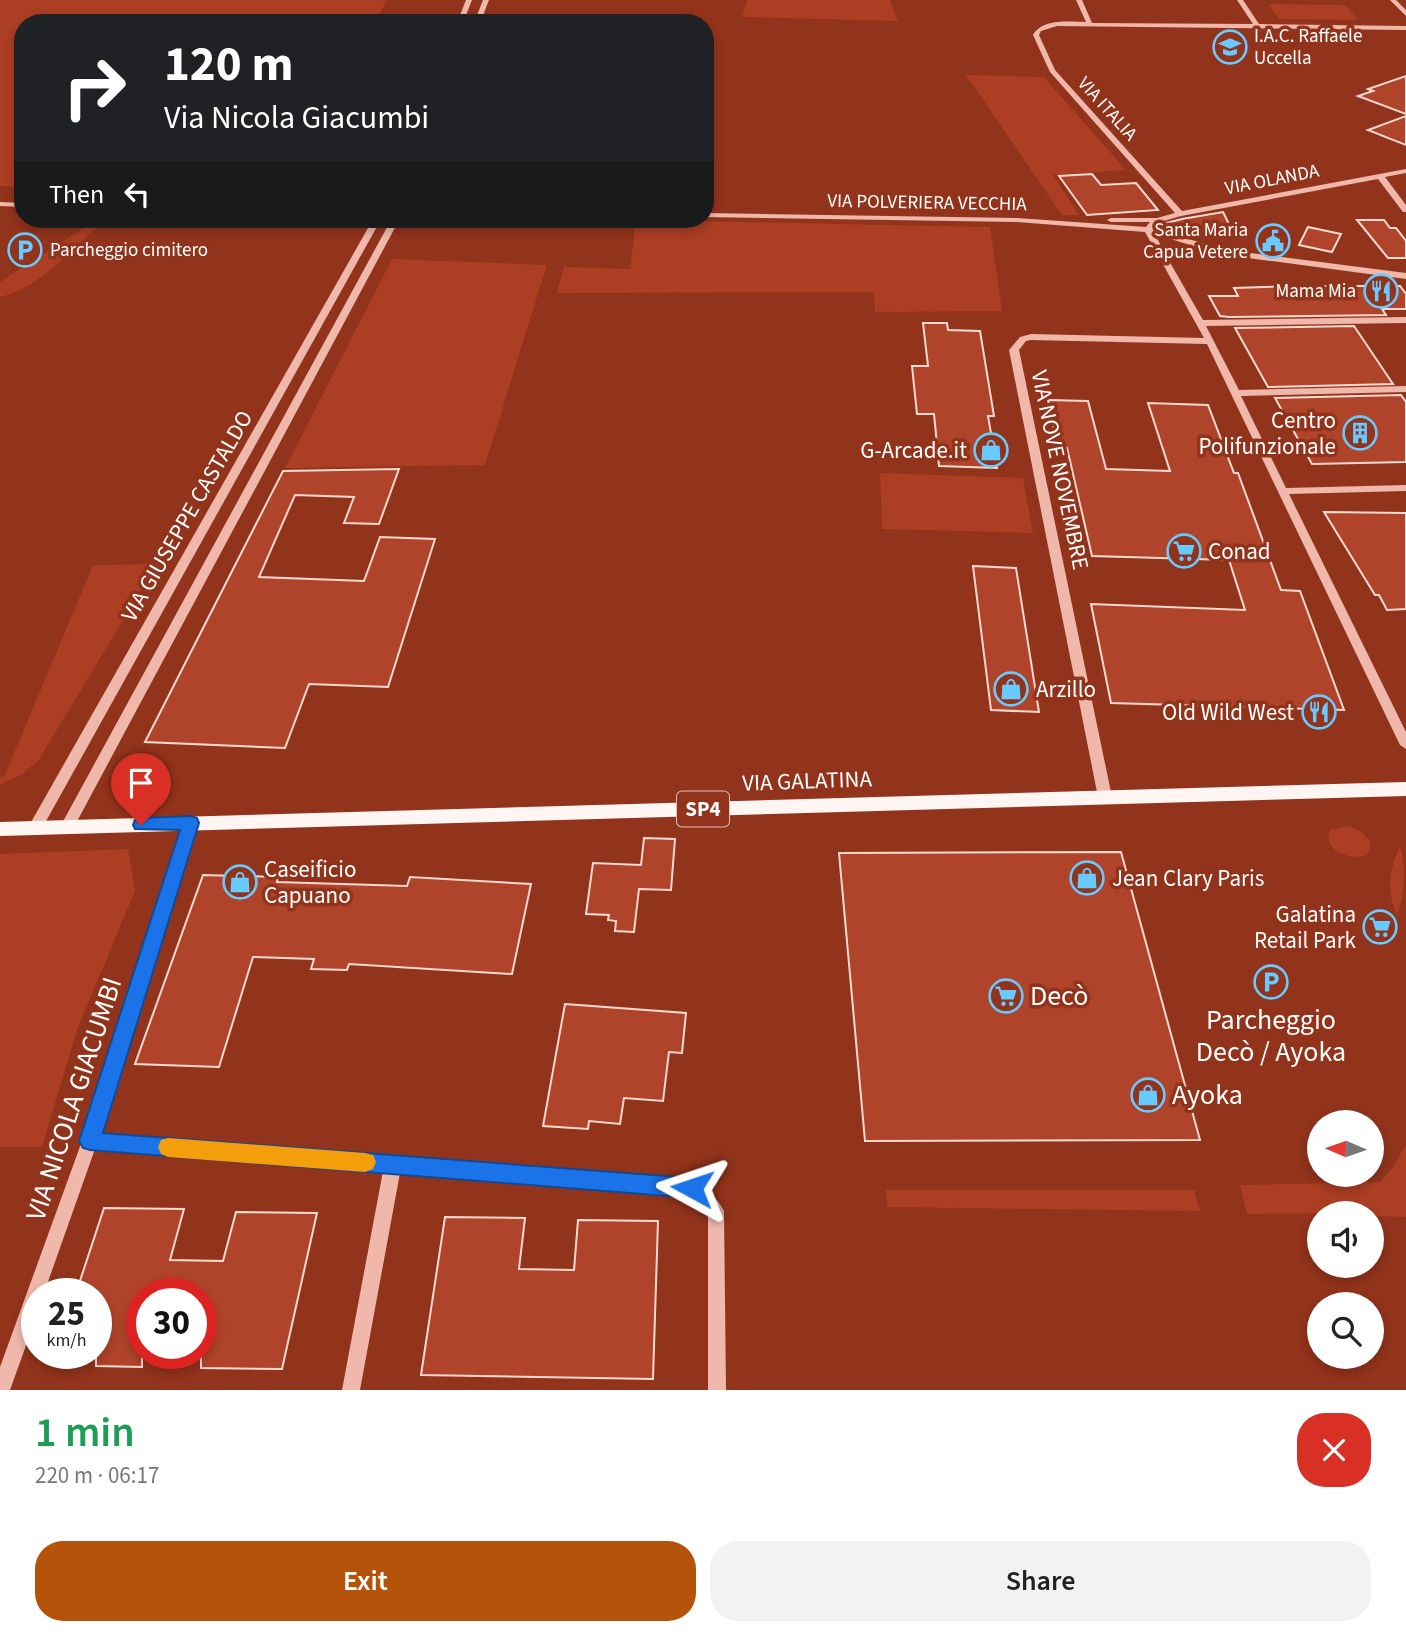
<!DOCTYPE html>
<meta charset="utf-8">
<style>
body{margin:0;font-family:"Source Sans 3",sans-serif;background:#f2f2f2;color:#222;height:100vh;display:flex;flex-direction:column;font-size:26px;white-space:nowrap}
*{box-sizing:border-box;margin:0}
p{font-size:23px;color:#767676}
.icon{flex:none;width:38px;height:38px;fill:none;stroke:currentColor;stroke-width:2;stroke-linecap:round;stroke-linejoin:round}
.map{position:relative;height:1390px;overflow:hidden}
.side{display:flex;flex-direction:column;background:#fff;flex:1}
.side>*{flex:none}
.guide{position:absolute;left:14px;top:14px;width:700px;height:214px;border-radius:28px;box-shadow:0 4px 10px #0003;background:#202124;color:#fff;overflow:hidden}
.needle{width:46px;rotate:272deg}
.tools{position:absolute;left:1307px;top:1110px;display:grid;gap:14px}
.tools a{display:grid;place-items:center;width:77px;height:77px;border-radius:50%;background:#fff;box-shadow:0 4px 10px #0003;font-size:35px}
.speed{position:absolute;left:21px;top:1278px;display:flex;gap:14px;font-size:35px;font-weight:700;text-align:center}
.speed>*{display:grid;place-content:center;width:91px;height:91px;border-radius:50%;background:#fff;box-shadow:0 4px 10px #0003;line-height:1}
.speed small{font-size:18px;font-weight:400}
.speed .limit{border:10px solid #d22;background:#fff;color:#111}
.pin{position:absolute;display:grid;place-items:center;width:60px;height:60px;color:#fff;margin:-72px -30px;border-radius:50% 50% 50% 0;rotate:-45deg;box-shadow:0 0 7px #0007}
.pin .icon{rotate:45deg}
.me{position:absolute;width:77px;margin:-38px;rotate:275deg;stroke-linejoin:round;filter:drop-shadow(0 0 5px #0008)}
.turn{display:flex;align-items:center;gap:24px;height:147px;padding:0 35px;font-size:32px}
.turn .icon{width:91px;height:91px;stroke-width:2.5}
.turn b{display:block;font-size:49px;line-height:60px}
.then{display:flex;align-items:center;height:66px;padding:0 35px;background:#0003;gap:14px;font-size:26px}
.round{display:grid;place-items:center;flex:none;width:74px;height:74px;border-radius:28px;background:#f2f2f2}
.overview{display:flex;align-items:center;justify-content:space-between;height:119px;padding:0 35px}
h1{font-size:42px;font-weight:600;line-height:52px;color:#1e9e55}
.button{display:flex;gap:14px;margin-top:auto;padding:14px 35px}
.button a{flex:1;height:80px;border-radius:28px;background:#b45309;color:#fff;font-size:28px;font-weight:600;line-height:80px;text-align:center}
.button a+a{background:#f2f2f2;color:#222}
.map>svg:first-child{display:block}
.green{fill:#ab3e23}
.building{fill:#b0442a;stroke:#fbd9d1;stroke-width:2}
.lines{fill:none;stroke-linecap:round;stroke-linejoin:round}
.minor{fill:#efb8ab;fill-rule:evenodd}
.major{fill:#fff6f3;fill-rule:evenodd}
.route{fill:#1a73e8;stroke:#114b97;stroke-width:2}
.slow{fill:#f59e0b}
.labels{text-anchor:middle;dominant-baseline:central;stroke-width:7;stroke-linejoin:round;paint-order:stroke}
.far-poi-label{font-size:19px;fill:#fff;stroke:#92331b;text-anchor:start}
.far-street-label{font-size:19px;fill:#fff;stroke:#92331b}
.shield{fill:#92331b;stroke:#dec2bb;stroke-width:2}
.shield-label{font-size:21px;font-weight:bold;fill:#fff}
.poi-label{font-size:23px;fill:#fff;stroke:#92331b;text-anchor:end}
.street-label{font-size:23px;fill:#fff;stroke:#92331b}
.near-poi-label{font-size:28px;fill:#fff;stroke:#92331b;text-anchor:start}
.near-street-label{font-size:28px;fill:#fff;stroke:#92331b}
</style>
<div class="map">
<svg width="1406" height="1390" viewBox="0 0 1406 1390">
<rect width="100%" height="100%" fill="#92331b"/>
<g class="green">
<path d="M0 0H387L375 23H23V187L0 186Z"/>
<path d="M747 0H890L898 21 742 17Z"/>
<path d="M1268 4 1345 5 1358 20 1279 19Z"/>
<path d="M966 75 1044 77 1126 170 1053 175 1079 215H1062Z"/>
<path d="M98 219H110C71 244 47 286 0 297V282Z"/>
<path d="M636 220 990 227 1002 311 875 312 874 292 557 293 564 267 630 269Z"/>
<path d="M392 259 547 265 485 465 285 468Z"/>
<path d="M880 473 1023 478 1033 533 882 529Z"/>
<path d="M157 564 38 761 22 774 0 785V777H4L93 565Z"/>
<path d="M1347 826 1361 831 1370 841V851L1367 855C1351 861 1322 851 1330 830Z"/>
<path d="M1400 846C1406 865 1405 895 1397 915 1386 891 1389 870 1400 846Z"/>
<path d="M128 849 135 891 77 1030 42 1147H0V854Z"/>
<path d="M1406 1144V1217L1372 1216V1213L1247 1214 1240 1185 1380 1182 1394 1166Z"/>
<path d="M886 1190H1194L1200 1211 887 1207Z"/>
</g>
<g class="building">
<path d="M1406 76V114L1358 96 1373 91 1368 89Z"/>
<path d="M1406 116V145L1368 130Z"/>
<path d="M1092 174 1101 185 1136 183 1158 210 1087 215 1059 176Z"/>
<path d="M1223 212 1234 234 1176 233 1162 229V224L1182 219Z"/>
<path d="M1357 220H1384L1390 228H1396L1406 241V258H1388Z"/>
<path d="M1308 227 1341 234 1332 252 1299 245Z"/>
<path d="M1296 286H1400L1406 294V309H1382L1386 315 1229 317 1220 316 1209 296H1238L1234 288Z"/>
<path d="M923 323H947L948 330 980 331 994 416H988L997 468 939 466 934 414H917L912 366H928Z"/>
<path d="M1354 326 1393 384 1268 387 1235 328Z"/>
<path d="M1401 395 1406 402V462L1312 464 1275 398Z"/>
<path d="M1048 400 1088 401 1106 469 1170 471 1148 403 1208 405 1234 473H1238L1281 590 1300 591 1344 710 1111 703 1091 604 1245 610 1229 560 1092 556 1067 448H1058Z"/>
<path d="M399 469 379 524 344 523 354 497 295 495 259 577 364 581 380 537 435 539 388 687 309 684 285 748 145 742 283 471Z"/>
<path d="M1324 512 1406 513V609L1387 610 1379 595H1375Z"/>
<path d="M973 566 1016 568 1039 712 991 710Z"/>
<path d="M644 838 675 839 671 890 639 889 634 932 615 931 616 921 608 920 609 915 586 914 593 863 641 865Z"/>
<path d="M1121 852 1200 1140 865 1141 839 853Z"/>
<path d="M203 875 278 877 277 882 407 886 410 877 531 884 512 974 349 964 347 970 311 969 314 959 253 957 219 1067 135 1064Z"/>
<path d="M565 1004 686 1013 682 1053 669 1052 663 1101 624 1098 620 1124 589 1121 588 1129 543 1126Z"/>
<path d="M104 1208 184 1209 170 1260 223 1261 236 1212 317 1213 282 1369 201 1368V1293H142V1367L96 1366V1293H76Z"/>
<path d="M445 1217 525 1218 519 1269 574 1270 578 1220 658 1221 653 1379 421 1375Z"/>
</g>
<g class="lines">
<g class="minor">
<path d="M466 0H472L463 23H457Z"/>
<path d="M483 0H489L480 23H474Z"/>
<path d="M1076 0H1082L1092 23 1253 24 1237 0H1243L1259 24 1406 26V30L1057 26 1041 31 1039 35 1055 70 1182 211 1406 169V173L1385 177 1406 205V212H1403L1378 179 1181 216 1160 222 1153 229 1227 250 1406 273V279L1226 255C1201 248 1192 246 1168 259L1203 320 1406 317V323L1206 326 1239 390 1406 386V392L1241 396 1286 488 1406 485V491L1289 494 1406 732V749L1400 745 1207 344 1031 340 1026 341 1019 350 1112 797 1110 800H1100L1098 797 1009 350 1020 337 1031 334 1204 338 1145 232 1017 222 705 217V213L1017 218 1146 227 1150 222H1111L1107 220 1111 218H1157L1175 213 1050 72 1033 35C1043 18 1069 22 1086 22ZM1155 234 1190 245 1175 248 1165 254Z"/>
<path d="M1390 0H1396L1406 10V16Z"/>
<path d="M0 202 23 203V207L0 206Z"/>
<path d="M391 220 398 222 74 827 72 831H62L60 827Z"/>
<path d="M372 221 379 223 40 832H30L28 828 30 824Z"/>
<path d="M191 818 196 819 198 823 100 1134 692 1180C704 1185 719 1200 724 1211L726 1390H708V1214L688 1195 400 1173 360 1390H342L383 1171 95 1149 44 1293H37V1315L10 1390H0V1367L82 1141 184 823 186 819Z"/>
</g>
<path class="major" d="M1406 782V796L0 836V822Z"/>
</g>
<path class="route" d="M191 816 197 818 199 823 103 1133 692 1178 700 1181 703 1188 700 1195 692 1198 90 1150 83 1148 79 1141 180 830 135 829 133 825 135 820 141 818Z"/>
<path class="slow" d="M168 1138 365 1153 373 1155 376 1162 373 1169 365 1172 168 1157 161 1154 158 1147 161 1140Z"/>
<defs>
<symbol id="school-ring" viewBox="-11 -11 22 22"><circle r="9.5" fill="#92331b" stroke="#69caff" stroke-width="1.5"/><path d="M0-5L7-2L0 1L-7-2ZM-4 1L0 2.5L4 1V4Q0 6-4 4Z" fill="#69caff"/></symbol>
<symbol id="civic-ring" viewBox="-11 -11 22 22"><circle r="9.5" fill="#92331b" stroke="#69caff" stroke-width="1.5"/><path d="M-.6-6.5H3V-4.5H.6V-3L4-1V1h2V6H-6V1h2V-1L-.6-3ZM-1.2 2.5V6h2.4V2.5Z" fill="#69caff"/></symbol>
<symbol id="parking-ring" viewBox="-11 -11 22 22"><circle r="9.5" fill="#92331b" stroke="#69caff" stroke-width="1.5"/><path d="M-3.5-5.5H1a3.5 3.5 0 0 1 0 7H-1V5.5H-3.5ZM-1-3.4V-.6H.8a1.4 1.4 0 0 0 0-2.8Z" fill="#69caff"/></symbol>
<symbol id="restaurant-ring" viewBox="-11 -11 22 22"><circle r="9.5" fill="#92331b" stroke="#69caff" stroke-width="1.5"/><path d="M-5-6h1v4h1v-4h1v4h1v-4h1v5L-1.5 .5V6h-2V.5L-5-1ZM5-6V6H3V1.5H1.5Q1.5-4 5-6Z" fill="#69caff"/></symbol>
<symbol id="building-ring" viewBox="-11 -11 22 22"><circle r="9.5" fill="#92331b" stroke="#69caff" stroke-width="1.5"/><path d="M-4-6H4V6H1V3H-1V6H-4ZM-2.5-4.3h1.7v1.8h-1.7ZM.8-4.3h1.7v1.8H.8ZM-2.5-1h1.7V.8h-1.7ZM.8-1h1.7V.8H.8Z" fill="#69caff"/></symbol>
<symbol id="shop-ring" viewBox="-11 -11 22 22"><circle r="9.5" fill="#92331b" stroke="#69caff" stroke-width="1.5"/><path d="M-5-2.5h2.3a2.7 3.5 0 0 1 5.4 0H5L5.5 6h-11ZM-1.5-2.5h3a1.5 2.3 0 0 0-3 0Z" fill="#69caff"/></symbol>
<symbol id="supermarket-ring" viewBox="-11 -11 22 22"><circle r="9.5" fill="#92331b" stroke="#69caff" stroke-width="1.5"/><path d="M-6-5.5h2.5l.6 2H6L4.5 2H-2.5L-4.4-4H-6ZM-1.5 3.2a1.3 1.3 0 1 0 .1 0ZM3 3.2a1.3 1.3 0 1 0 .1 0Z" fill="#69caff"/></symbol>
</defs>
<g fill-rule="evenodd">
<use href="#school-ring" x="1211" y="28" width="38" height="38"/>
<use href="#civic-ring" x="1254" y="222" width="38" height="38"/>
<use href="#parking-ring" x="6" y="231" width="38" height="38"/>
<use href="#restaurant-ring" x="1362" y="272" width="38" height="38"/>
<use href="#building-ring" x="1341" y="414" width="38" height="38"/>
<use href="#shop-ring" x="972" y="431" width="38" height="38"/>
<use href="#supermarket-ring" x="1165" y="532" width="38" height="38"/>
<use href="#shop-ring" x="992" y="670" width="38" height="38"/>
<use href="#restaurant-ring" x="1300" y="693" width="38" height="38"/>
<use href="#shop-ring" x="1068" y="859" width="38" height="38"/>
<use href="#shop-ring" x="221" y="863" width="38" height="38"/>
<use href="#supermarket-ring" x="1361" y="908" width="38" height="38"/>
<use href="#parking-ring" x="1252" y="963" width="38" height="38"/>
<use href="#supermarket-ring" x="987" y="977" width="38" height="38"/>
<use href="#shop-ring" x="1129" y="1076" width="38" height="38"/>
</g>
<g class="labels">
<g class="far-poi-label">
<text x="1254" y="36">I.A.C. Raffaele<tspan x="1254" dy="22">Uccella</tspan></text>
<text x="1248" y="230" text-anchor="end">Santa Maria<tspan x="1248" dy="22">Capua Vetere</tspan></text>
<text x="50" y="250">Parcheggio cimitero</text>
<text x="1356" y="291" text-anchor="end">Mama Mia</text>
</g>
<g class="far-street-label">
<text transform="translate(1107 109) rotate(48)">VIA ITALIA</text>
<text transform="translate(1272 180) rotate(-11)">VIA OLANDA</text>
<text transform="translate(927 203) rotate(1)">VIA POLVERIERA VECCHIA</text>
</g>
<rect class="shield" x="677" y="791.5" width="52" height="35" rx="5"/>
<g class="shield-label">
<text x="703" y="809">SP4</text>
</g>
<g class="poi-label">
<text x="1336" y="420">Centro<tspan x="1336" dy="26">Polifunzionale</tspan></text>
<text x="967" y="450">G-Arcade.it</text>
<text x="1208" y="551" text-anchor="start">Conad</text>
<text x="1036" y="689" text-anchor="start">Arzillo</text>
<text x="1294" y="712">Old Wild West</text>
<text x="264" y="869" text-anchor="start">Caseificio<tspan x="264" dy="26">Capuano</tspan></text>
<text x="1112" y="878" text-anchor="start">Jean Clary Paris</text>
<text x="1356" y="914">Galatina<tspan x="1356" dy="26">Retail Park</tspan></text>
</g>
<g class="street-label">
<text transform="translate(1060 470) rotate(78)">VIA NOVE NOVEMBRE</text>
<text transform="translate(187 516) rotate(-60)">VIA GIUSEPPE CASTALDO</text>
<text transform="translate(807 781) rotate(-2)">VIA GALATINA</text>
</g>
<g class="near-poi-label">
<text x="1030" y="996">Decò</text>
<text x="1271" y="1020" text-anchor="middle">Parcheggio<tspan x="1271" dy="32">Decò / Ayoka</tspan></text>
<text x="1172" y="1095">Ayoka</text>
</g>
<g class="near-street-label">
<text transform="translate(74 1099) rotate(-72)">VIA NICOLA GIACUMBI</text>
</g>
</g>
</svg>
<div class="tools">
<a><svg class="needle" viewBox="-14 -14 28 28"><path d="M0-13l5 13h-10z" fill="#e53935"/><path d="M0 13l5-13h-10z" fill="#767676"/></svg></a>
<a><svg class="icon" aria-label="sound" viewBox="0 0 24 24"><path d="M4 9h4l5-4v14l-5-4H4zM17 9q2 3 0 6"/></svg></a>
<a><svg class="icon" aria-label="search" viewBox="0 0 24 24"><circle cx="10" cy="10" r="6"/><path d="M15 15l6 6"/></svg></a>
</div>
<div class="speed"><div>25<small>km/h</small></div><div class="limit">30</div></div>
<div class="pin" style="left:141px;top:825px;background:#d93025"><svg class="icon" aria-label="arrive" viewBox="0 0 24 24"><path d="M6 21V4h12l-3 4 3 4H6"/></svg></div>
<svg class="me" style="left:692px;top:1188px" viewBox="-20 -20 40 40"><path d="M0-17L14 15 0 8-14 15z" fill="#1a73e8" stroke="#fff" stroke-width="4"/></svg>
<div class="guide">
<div class="turn"><svg class="icon" aria-label="right" viewBox="0 0 24 24"><path d="M7 20v-9h11M14 6l5 5-5 5"/></svg><div><b>120 m</b>Via Nicola Giacumbi</div></div>
<div class="then">Then<svg class="icon" aria-label="left" viewBox="0 0 24 24"><path d="M17 20v-9H6M10 6l-5 5 5 5"/></svg></div>
</div>
</div>
<section class="side">
<div class="overview"><div><h1>1 min</h1><p>220 m · 06:17</p></div><a class="round" style="background:#d93025;color:#fff"><svg class="icon" aria-label="close" viewBox="0 0 24 24"><path d="M6 6l12 12M18 6L6 18"/></svg></a></div>
<div class="button"><a>Exit</a><a>Share</a></div>
</section>
